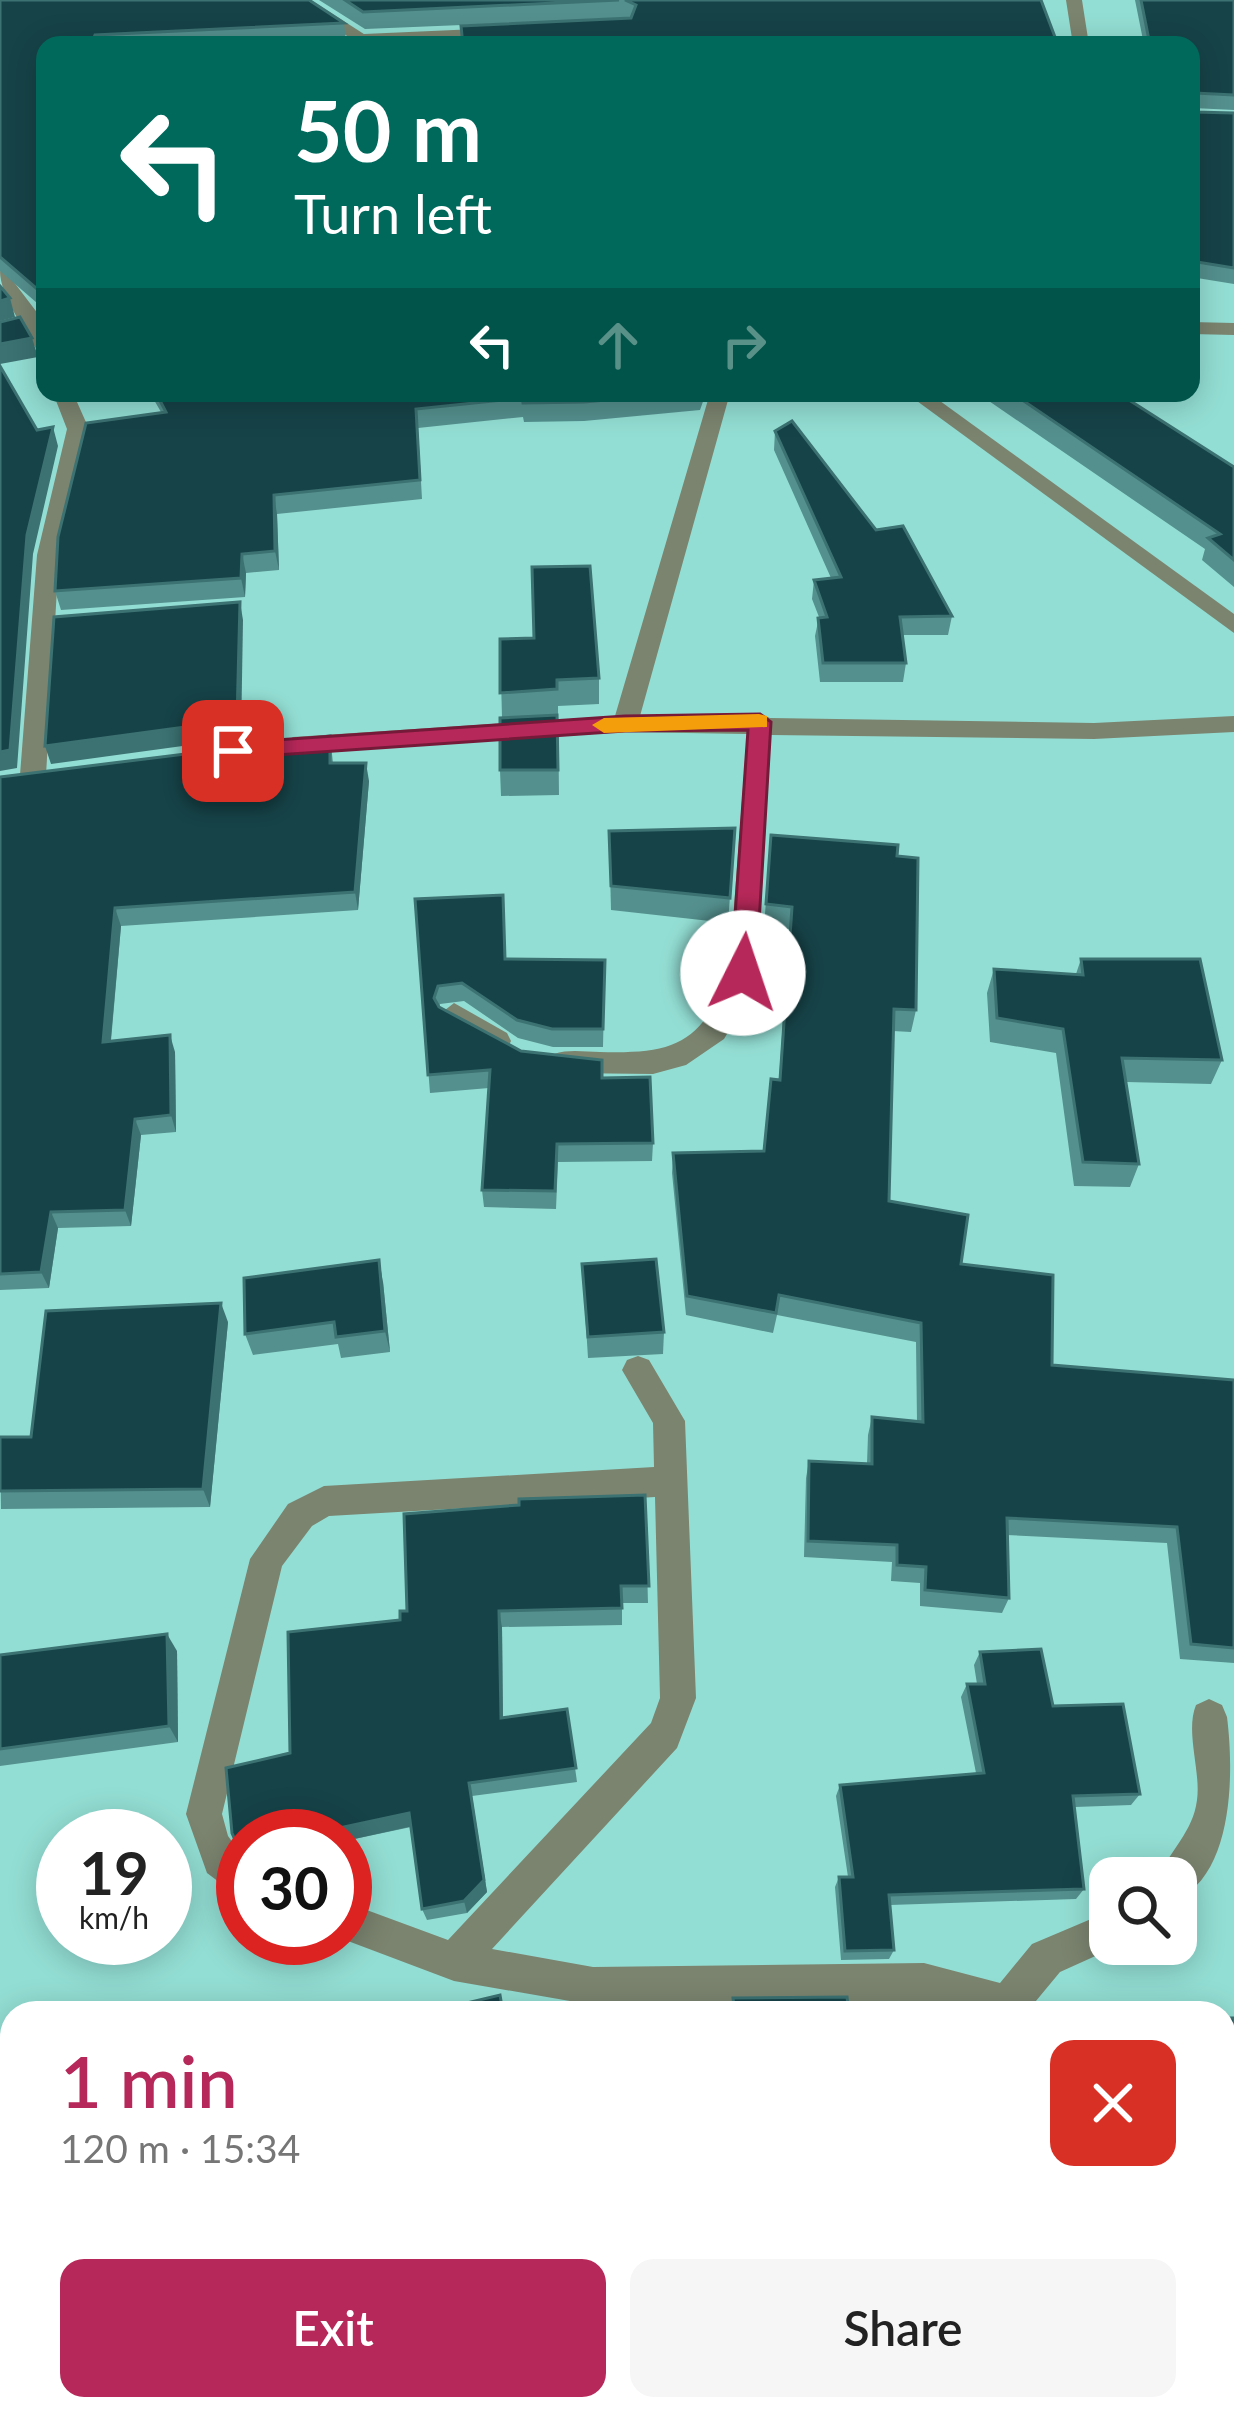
<!DOCTYPE html>
<meta charset="utf-8">
<style>
body{margin:0;font-family:Lato,sans-serif;background:#f6f6f6;color:#222;height:100vh;display:flex;flex-direction:column;font-size:45px;white-space:nowrap}
*{box-sizing:border-box;margin:0}
p{font-size:39px;color:#767676}
.icon{flex:none;width:66px;height:66px;fill:none;stroke:currentColor;stroke-width:2;stroke-linecap:round;stroke-linejoin:round}
.map{position:relative;flex:1;overflow:hidden}
.sheet{position:absolute;left:0px;top:2001px;width:1236px;height:420px;display:flex;flex-direction:column;background:#fff;border-radius:36px 36px 0 0;box-shadow:0 6px 30px #0003}
.sheet>*{flex:none}
.top-card{position:absolute;left:36px;top:36px;width:1164px;height:366px;border-radius:24px;box-shadow:0 6px 30px #0003;background:#00695c;color:#fff;overflow:hidden}
.fabs{position:absolute;left:1089px;top:1857px;display:grid;gap:24px}
.fabs a{display:grid;place-items:center;width:108px;height:108px;border-radius:24px;background:#fff;box-shadow:0 6px 30px #0003;font-size:60px}
.speed{position:absolute;left:36px;top:1809px;display:flex;gap:24px;font-size:60px;font-weight:700;text-align:center}
.speed>*{display:grid;place-content:center;width:156px;height:156px;border-radius:50%;background:#fff;box-shadow:0 6px 30px #0003;line-height:1}
.speed small{font-size:30px;font-weight:400}
.speed .limit{border:18px solid #d22;background:#fff;color:#111}
.pin{position:absolute;display:grid;place-items:center;width:102px;height:102px;color:#fff;margin:-51px;border-radius:24px;box-shadow:0 6px 18px #0006}
.me{position:absolute;width:132px;margin:-66px;rotate:4deg;stroke-linejoin:round;filter:drop-shadow(0 0 9px #0008)}
.turn{display:flex;align-items:center;gap:42px;height:252px;padding:0 60px;font-size:54px}
.turn .icon{width:156px;height:156px;stroke-width:2.5}
.turn b{display:block;font-size:84px;line-height:102px}
.lanes{display:flex;align-items:center;height:114px;padding:0 60px;background:#0003;justify-content:center;gap:60px;direction:ltr}
.lanes .off{opacity:.35}
.round{display:grid;place-items:center;flex:none;width:126px;height:126px;border-radius:24px;background:#f6f6f6}
.headline{display:flex;align-items:center;justify-content:space-between;height:204px;padding:0 60px}
h1{font-size:72px;font-weight:600;line-height:90px;color:#b62859}
.cta{display:flex;gap:24px;margin-top:auto;padding:24px 60px}
.cta a{flex:1;height:138px;border-radius:24px;background:#b62859;color:#fff;font-size:48px;font-weight:600;line-height:138px;text-align:center}
.cta a+a{background:#f6f6f6;color:#222}
.map>svg:first-child{display:block}
.lines{fill:none;stroke-linecap:round;stroke-linejoin:round}
.minor{fill:#7b846f;fill-rule:evenodd}
.tertiary{fill:#7b846f;fill-rule:evenodd}
.wall{fill:#54908e}
.shaded-wall{fill:#3c7272}
.building{fill:#164348;stroke:#3c7272;stroke-width:3}
.route{fill:#b62859;stroke:#761a3a;stroke-width:3}
.slow{fill:#f59e0b}
</style>
<div class="map">
<svg width="1234" height="2421" viewBox="0 0 1234 2421">
<rect width="100%" height="100%" fill="#93ded4"/>
<g class="lines">
<g class="minor">
<path d="M1066 0H1082L1089 45H1073Z"/>
<path d="M499 28 505 29V37L364 44 356 39 364 34Z"/>
<path d="M0 271 7 273 45 323V354L38 352C25 329 0 296 0 271Z"/>
<path d="M1191 322 1234 323V335L1191 334Z"/>
<path d="M53 393H73L89 429 59 555 46 775 33 784 20 775 37 555 67 429Z"/>
<path d="M710 393H730L640 716 760 714 770 718 1094 723 1234 716V732L1094 739 771 735 757 973 739 1014 724 1039 686 1065 653 1074 564 1073 554 1070 550 1062 554 1054C569 1049 585 1052 600 1052 675 1054 701 1044 729 973L747 734 625 732 293 753 281 745 293 737 615 716Z"/>
<path d="M454 1003 507 1033 511 1041 507 1049C485 1054 453 1031 440 1014Z"/>
<path d="M638 1356 649 1360 685 1421 696 1698 677 1748 492 1949 593 1967 924 1963 1000 1983 1032 1944 1110 1911V1944H1122L1060 1972 1026 2013H966L924 2001 593 2005 454 1981 340 1938H345V1902L448 1940 651 1723 660 1698 655 1497 329 1516 312 1526 282 1566 222 1814 228 1836 243 1857V1900L207 1873 186 1814 250 1559 288 1504 324 1486 654 1467 653 1423 622 1370 627 1360Z"/>
<path d="M1209 1699 1222 1705 1227 1717C1234 1772 1234 1874 1176 1900V1878H1158C1170 1850 1193 1832 1197 1800 1201 1770 1185 1732 1196 1705Z"/>
<path d="M1003 2409H1047L1048 2421H1004Z"/>
</g>
<g class="tertiary">
<path d="M292 0H311L381 45H361Z"/>
<path d="M906 393H929L1234 614V633Z"/>
</g>
</g>
<g class="wall">
<path d="M0 0 344 23 346 41 260 45H45V338L44 309 0 271Z"/>
<path d="M319 0H729L1042 4 626 18 365 29Z"/>
<path d="M1135 0H1234V110L1193 108 1194 112 1234 113V284L1191 277V45H1144Z"/>
<path d="M150 393H706L700 410 584 421 524 422 523 417 418 428 422 499 277 514 279 570 246 573 245 597 61 610 55 591 161 412Z"/>
<path d="M987 393H1118L1234 467V587L1202 560 1205 549 986 399Z"/>
<path d="M775 431 876 530 952 616 948 635H903L906 663 903 682H820L815 636 819 617 812 599 814 580 831 578 774 450Z"/>
<path d="M500 639 599 678V704L558 706 559 795 501 796 500 770 502 718Z"/>
<path d="M330 736 333 763 369 781 358 910 121 926 111 1041 175 1052 176 1132 141 1135 131 1226 58 1228 49 1288 0 1290V777Z"/>
<path d="M735 828 728 923 611 910 609 831Z"/>
<path d="M771 835 897 856 916 1010 911 1032 893 1031 889 1201 961 1264 1052 1365 1234 1380V1663L1180 1659 1167 1543 1007 1535 1009 1598 1002 1613 920 1606V1583L891 1581 892 1562 804 1557 806 1478 809 1461 867 1464 868 1435 872 1417 917 1422 916 1342 777 1315 773 1333 686 1315 672 1173 673 1153 763 1151 779 1080 789 929 764 927Z"/>
<path d="M415 899 506 959 605 960 603 1047H553L518 1038 464 1001 440 1004 439 1007 521 1051 602 1078 653 1143 652 1161 558 1162 556 1209 484 1207 482 1190 489 1088 430 1093Z"/>
<path d="M1081 959 1222 1060 1211 1084 1126 1082 1139 1164 1130 1187 1074 1186 1056 1053 990 1042 987 993 994 969 1076 974Z"/>
<path d="M582 1264 664 1332 663 1354 588 1358Z"/>
<path d="M383 1282 390 1352 341 1358 338 1344 253 1355 245 1334Z"/>
<path d="M228 1322 210 1507 1 1509 0 1437H31Z"/>
<path d="M645 1495 648 1603H622V1625L502 1627 503 1718 567 1709 577 1782 472 1796 487 1892 467 1913 427 1920 422 1909 411 1827 345 1841V1836H243V1855L232 1833 226 1768 290 1753 288 1632 400 1620V1611H407L404 1514 519 1505V1499Z"/>
<path d="M177 1651 178 1742 0 1766V1655Z"/>
<path d="M980 1652 1053 1706 1140 1794 1131 1805 1075 1807 1084 1889 1076 1899 890 1905 894 1950 889 1959 841 1960 835 1887 839 1877H848L836 1796 840 1785 976 1773 961 1697 967 1684H977L974 1665Z"/>
<rect x="1224" y="2018" width="10" height="131"/>
<path d="M1067 2409H1224L1234 2421H1070Z"/>
</g>
<g class="shaded-wall">
<path d="M10 298 15 317 0 321V301Z"/>
<path d="M32 338 38 357 0 364V344Z"/>
<path d="M53 427 58 446 33 554 17 768 0 771V752L27 535Z"/>
<path d="M274 495 277 514 279 570 275 551Z"/>
<path d="M242 554 246 573 245 597 241 578Z"/>
<path d="M240 602 243 620 241 738 51 764 45 746Z"/>
<path d="M366 763 369 781 358 910 355 892Z"/>
<path d="M115 908 121 926 109 1059 103 1042Z"/>
<path d="M170 1035 175 1052 176 1132 171 1115Z"/>
<path d="M135 1119 141 1135 131 1226 125 1210Z"/>
<path d="M51 1212 58 1228 49 1288 41 1272Z"/>
<path d="M379 1260 383 1282 390 1352 385 1331Z"/>
<path d="M221 1303 228 1322 210 1507 203 1489Z"/>
<path d="M499 1611 502 1627 503 1733 501 1718Z"/>
<path d="M167 1634 177 1651 178 1742 169 1726Z"/>
<path d="M469 1783 487 1892 467 1913 464 1901Z"/>
<path d="M409 1813 413 1826 345 1841V1836H302Z"/>
<path d="M112 2409H125L124 2421H111Z"/>
</g>
<g class="building">
<path d="M0 0H309L344 23 95 35 91 45H45L44 335 43 294 0 257Z"/>
<path d="M345 0H619L363 12Z"/>
<path d="M625 0H1041L1058 45H463L461 26 631 18 636 5Z"/>
<path d="M1141 0H1234V95L1195 93 1191 96V45H1150Z"/>
<path d="M1191 100 1194 112 1234 113V268L1191 261Z"/>
<path d="M0 286 10 298 0 301Z"/>
<path d="M20 317 32 338 0 344V322Z"/>
<path d="M0 366 37 430 53 427 27 535 10 750 0 752Z"/>
<path d="M156 393H685L584 402 523 403 522 398 416 409 420 480 274 495 275 551 242 554 241 578 55 591 58 537 86 423 166 412Z"/>
<path d="M1012 393H1118L1234 467V560L1208 538 1220 534Z"/>
<path d="M792 421 876 530 903 526 952 616 900 617 906 663H823L818 618 827 617 814 580 841 577 775 431Z"/>
<path d="M590 566 599 678 557 680V689L500 693V639L534 638 532 567Z"/>
<path d="M240 602 237 720 45 746 54 617Z"/>
<path d="M557 715 558 770H500V718Z"/>
<path d="M330 736V763H366L355 892 115 908 103 1042 170 1035 171 1115 135 1119 125 1210 51 1212 41 1272 0 1274V777Z"/>
<path d="M735 828 730 898 611 886 609 831Z"/>
<path d="M771 835 898 845 897 856 918 858 916 1010 894 1009 889 1201 968 1215 961 1264 1053 1275 1052 1365 1234 1380V1648L1191 1644 1177 1527 1007 1518 1009 1598 925 1590 926 1567 897 1565V1545L808 1541 809 1461 872 1464V1417L923 1422 921 1323 779 1295 776 1313 687 1296 673 1153 764 1151 771 1079 780 1080 792 907 766 904Z"/>
<path d="M503 895 505 959 605 960 603 1029H552L517 1020 462 983 438 986 434 998 439 1007 521 1051 602 1060V1078L650 1077 653 1143 557 1144 555 1191 482 1190 490 1070 428 1075 415 899Z"/>
<path d="M1081 959H1200L1222 1060 1122 1058 1139 1164 1083 1162 1063 1029 997 1018 994 969 1083 975Z"/>
<path d="M656 1259 664 1332 588 1337 582 1264Z"/>
<path d="M379 1260 385 1331 336 1337 334 1322 245 1334 244 1278Z"/>
<path d="M221 1303 203 1489 0 1491V1437H31L46 1311Z"/>
<path d="M645 1495 649 1586H621L622 1608 499 1611 501 1718 567 1709 576 1768 469 1783 484 1880 464 1901 422 1909 409 1813 302 1836H243V1848L239 1849 232 1833 226 1768 290 1753 288 1632 400 1620V1611H407L404 1514 519 1505V1499Z"/>
<path d="M167 1634 169 1726 0 1749V1655Z"/>
<path d="M1041 1649 1053 1706 1123 1704 1140 1794 1073 1796 1084 1889 889 1895 894 1950 845 1951 839 1877H853L840 1785 984 1773 967 1684H985L980 1652Z"/>
<path d="M500 1995 503 2013H425Z"/>
<path d="M847 1997 849 2013H632L734 2006 733 1998Z"/>
<rect x="1224" y="2018" width="10" height="124"/>
<path d="M1234 2263V2421H1087L1085 2409H1224V2264Z"/>
<path d="M42 2409H112L111 2421H41Z"/>
<rect x="297" y="2409" width="285" height="12"/>
</g>
<path class="route" d="M760 714 771 722 756 973 743 982 731 973 748 730 625 731 233 758 222 751 233 743 625 716Z"/>
<path class="slow" d="M759 714 767 716V727L604 733 592 725 604 718Z"/>
</svg>
<div class="fabs">
<a><svg class="icon" aria-label="search" viewBox="0 0 24 24"><circle cx="10" cy="10" r="6"/><path d="M15 15l6 6"/></svg></a>
</div>
<div class="speed"><div>19<small>km/h</small></div><div class="limit">30</div></div>
<div class="pin" style="left:233px;top:751px;background:#d93025"><svg class="icon" aria-label="arrive" viewBox="0 0 24 24"><path d="M6 21V4h12l-3 4 3 4H6"/></svg></div>
<svg class="me" style="left:743px;top:973px" viewBox="-20 -20 40 40"><circle r="19" fill="#fff"/><path d="M0-13L10 11 0 6-10 11z" fill="#b62859"/></svg>
<div class="top-card">
<div class="turn"><svg class="icon" aria-label="left" viewBox="0 0 24 24"><path d="M17 20v-9H6M10 6l-5 5 5 5"/></svg><div><b>50 m</b>Turn left</div></div>
<div class="lanes"><svg class="icon" aria-label="left" viewBox="0 0 24 24"><path d="M17 20v-9H6M10 6l-5 5 5 5"/></svg><svg class="icon off" aria-label="ahead" viewBox="0 0 24 24"><path d="M12 20V5M6 11l6-6 6 6"/></svg><svg class="icon off" aria-label="right" viewBox="0 0 24 24"><path d="M7 20v-9h11M14 6l5 5-5 5"/></svg></div>
</div>
<section class="sheet">
<div class="headline"><div><h1>1 min</h1><p>120 m · 15:34</p></div><a class="round" style="background:#d93025;color:#fff"><svg class="icon" aria-label="close" viewBox="0 0 24 24"><path d="M6 6l12 12M18 6L6 18"/></svg></a></div>
<div class="cta"><a>Exit</a><a>Share</a></div>
</section>
</div>
